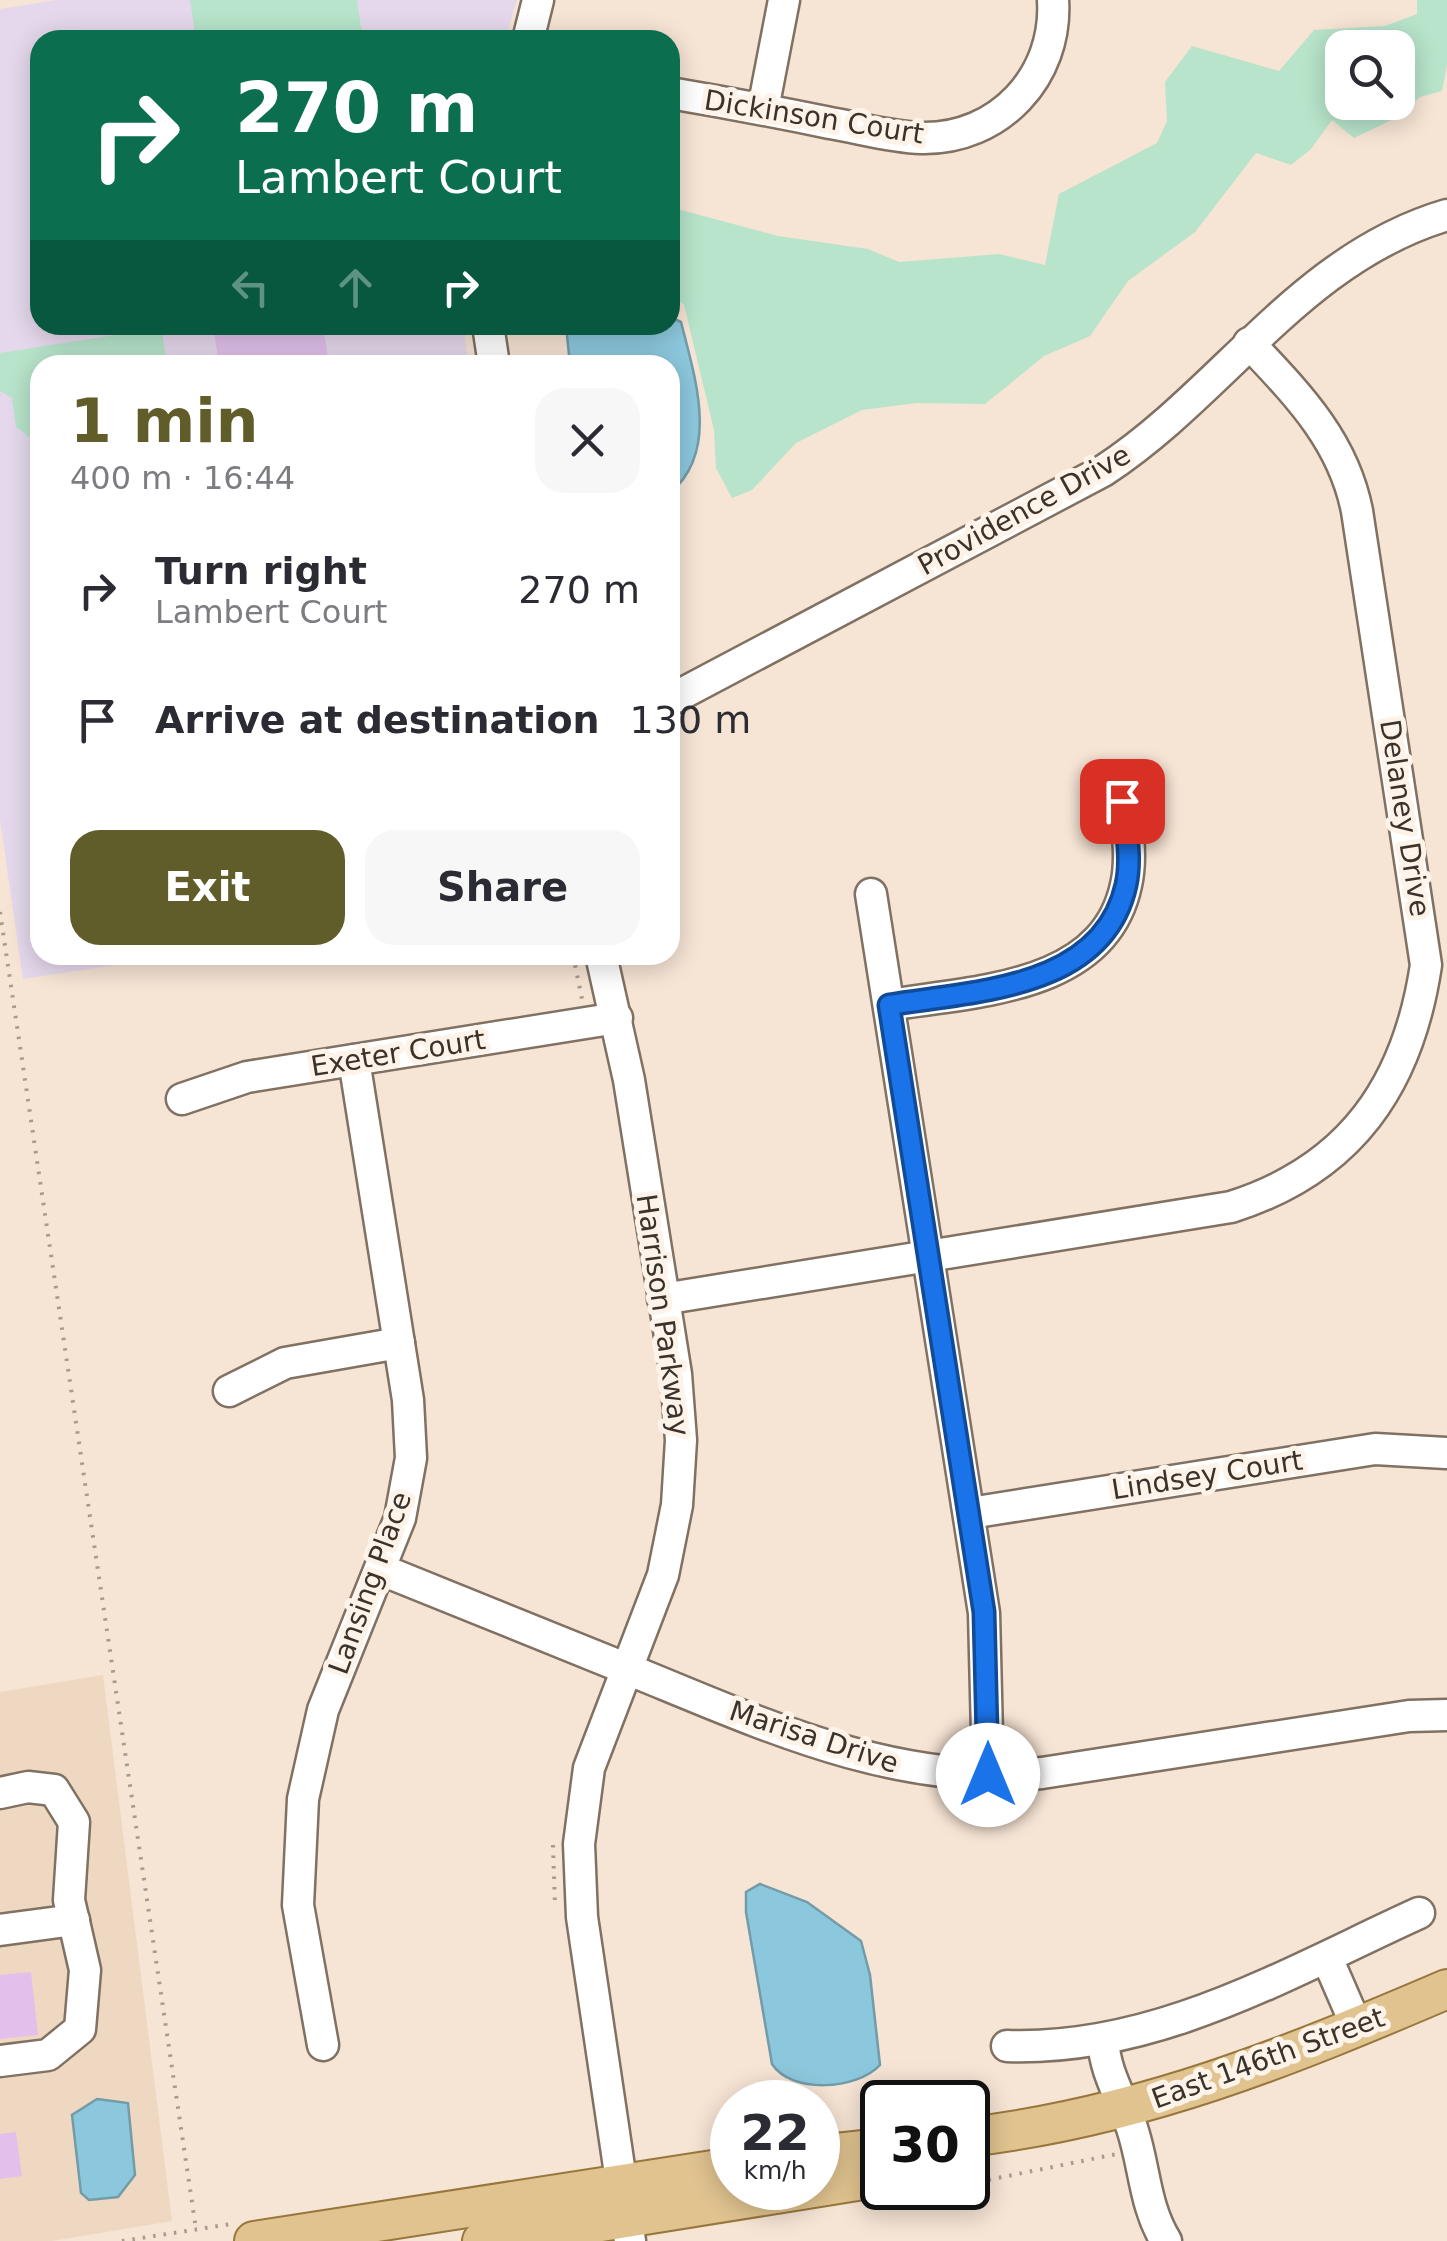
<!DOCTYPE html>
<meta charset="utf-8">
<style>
body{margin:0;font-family:"DejaVu Sans",sans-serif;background:#f7f7f7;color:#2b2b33;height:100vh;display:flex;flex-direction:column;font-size:38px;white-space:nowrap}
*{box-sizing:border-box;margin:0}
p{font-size:32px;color:#7c7c81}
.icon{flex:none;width:55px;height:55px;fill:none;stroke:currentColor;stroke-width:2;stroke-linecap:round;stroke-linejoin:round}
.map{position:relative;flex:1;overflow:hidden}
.details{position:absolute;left:30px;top:355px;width:650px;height:610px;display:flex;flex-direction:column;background:#fff;border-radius:30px;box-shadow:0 5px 25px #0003}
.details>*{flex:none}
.hud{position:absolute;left:30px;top:30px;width:650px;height:305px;border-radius:30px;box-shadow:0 5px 25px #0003;background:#0b6e4f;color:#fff;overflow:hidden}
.fabs{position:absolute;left:1325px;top:30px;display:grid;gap:20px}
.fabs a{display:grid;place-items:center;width:90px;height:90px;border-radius:20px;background:#fff;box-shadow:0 5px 25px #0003;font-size:50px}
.speed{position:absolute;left:710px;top:2080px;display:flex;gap:20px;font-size:50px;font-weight:700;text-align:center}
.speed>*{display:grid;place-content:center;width:130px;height:130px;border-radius:50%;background:#fff;box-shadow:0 5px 25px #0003;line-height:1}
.speed small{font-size:25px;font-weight:400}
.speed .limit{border:5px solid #111;border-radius:15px;background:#fff;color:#111}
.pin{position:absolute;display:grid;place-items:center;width:85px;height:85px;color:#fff;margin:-42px;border-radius:20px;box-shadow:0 5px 15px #0006}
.me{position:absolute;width:110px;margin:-55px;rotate:0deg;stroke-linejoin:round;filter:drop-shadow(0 0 8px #0008)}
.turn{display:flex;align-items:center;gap:35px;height:210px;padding:0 40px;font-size:45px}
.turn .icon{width:130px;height:130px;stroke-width:2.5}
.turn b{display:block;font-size:70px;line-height:85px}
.lanes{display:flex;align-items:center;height:95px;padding:0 40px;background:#0003;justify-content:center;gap:50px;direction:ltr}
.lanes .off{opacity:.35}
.round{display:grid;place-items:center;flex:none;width:105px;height:105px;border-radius:30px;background:#f7f7f7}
.overview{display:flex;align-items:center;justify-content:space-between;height:170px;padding:0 40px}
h1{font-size:60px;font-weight:800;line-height:75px;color:#605d2a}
.button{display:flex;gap:20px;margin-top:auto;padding:20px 40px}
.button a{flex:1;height:115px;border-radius:30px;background:#605d2a;color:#fff;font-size:40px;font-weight:800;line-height:115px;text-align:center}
.button a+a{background:#f7f7f7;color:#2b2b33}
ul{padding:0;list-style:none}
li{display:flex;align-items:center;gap:30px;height:130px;padding:0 40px}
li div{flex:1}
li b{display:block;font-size:38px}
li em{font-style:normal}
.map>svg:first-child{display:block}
.built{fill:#eed8c2}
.education{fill:#e5d8ec}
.green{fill:#b7e4ca;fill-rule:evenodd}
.water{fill:#8cc8dd;stroke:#739ba8;stroke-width:2.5}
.building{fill:#e1c0eb}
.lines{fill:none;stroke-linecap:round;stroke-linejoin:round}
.minor-casing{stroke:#807162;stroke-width:35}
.major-casing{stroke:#98773c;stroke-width:42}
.path{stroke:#a79a8e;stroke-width:4;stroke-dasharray:2.5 8;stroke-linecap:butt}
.minor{stroke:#fff;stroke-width:30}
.major{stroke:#e0c38f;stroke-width:38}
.route-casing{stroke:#114b97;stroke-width:25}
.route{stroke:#1a73e8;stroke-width:18}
.labels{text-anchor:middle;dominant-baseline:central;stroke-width:10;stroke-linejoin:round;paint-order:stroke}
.street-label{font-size:28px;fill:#39332c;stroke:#fdf3e9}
</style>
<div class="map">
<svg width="1447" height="2241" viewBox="0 0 1447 2241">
<rect width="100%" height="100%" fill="#f6e4d4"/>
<path class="built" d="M103 1675 172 2221 52 2241H0V1692Z"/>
<path class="education" d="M56 0H517L505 40H40V325H463L469 365H40V955H180L23 979 0 819V9Z"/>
<g class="green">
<path d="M190 0H357L363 40H196Z"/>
<path d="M1417 0H1447V65L1442 91 1420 97 1400 116 1354 138 1332 120 1311 149 1291 165 1256 153 1195 232 1128 281 1090 336 1044 356 985 404 917 403 862 410 796 443 752 490 732 498 716 468 714 430 684 305 670 293V207L778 236 868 249 899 262 999 254 1045 265 1059 194 1157 143 1167 121 1165 82 1192 46 1279 71 1314 30 1385 26 1417 14ZM1342 48H1398V102H1342Z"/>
<path d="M150 325H161L167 365H40V445L16 427 12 398 0 391V353L141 331Z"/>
</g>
<g class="water">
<path d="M670 317 681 322C695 378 720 451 670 493V365H570L566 325H670Z"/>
<path d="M760 1884 807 1902 861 1941 870 1975 880 2065C857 2090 791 2094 772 2064L746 1912V1892Z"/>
<path d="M97 2099 128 2103 135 2175 118 2197 89 2200 81 2193 72 2115Z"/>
</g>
<g class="building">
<path d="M213 325H323L329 365H219Z"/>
<path d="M31 1972 38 2035 0 2039V1975Z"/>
<path d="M16 2132 22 2176 0 2179V2134Z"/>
</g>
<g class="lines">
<defs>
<g id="minor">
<path d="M528 40 538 0"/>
<path d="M670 93C723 102 777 112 830 123 860 128 891 137 921 138 999 140 1058 76 1053 0"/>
<path d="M763 109 784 0"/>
<path d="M488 325 494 365"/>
<path d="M670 700 1103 471C1224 392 1301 258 1447 215"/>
<path d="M871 894 984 1613 988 1775"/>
<path d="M601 955 629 1080 676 1374 681 1440 677 1505 663 1575 589 1768 579 1844 582 1917 630 2241"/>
<path d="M889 1005C973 991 1104 990 1126 885 1134 851 1124 811 1119 777"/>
<path d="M182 1099 247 1077 617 1018"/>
<path d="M663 1299 1231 1207C1351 1169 1408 1085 1426 965L1357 511C1343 440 1297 394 1249 343"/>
<path d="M229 1391 285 1363 399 1343"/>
<path d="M970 1513 1375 1449 1446 1453"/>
<path d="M382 1570C468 1605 555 1640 642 1675 771 1728 899 1786 1042 1773L1409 1716 1447 1715"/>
<path d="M0 1793 28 1787 54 1790 74 1822 69 1900 85 1970 80 2029 48 2055 0 2061"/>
<path d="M0 1930 74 1920"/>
<path d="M1327 1958 1357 2027"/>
<path d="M1103 2039C1105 2074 1121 2096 1132 2128 1145 2167 1144 2205 1166 2241"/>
<path d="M323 2045 298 1905 303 1799 323 1710 400 1518 411 1458 408 1400 354 1060"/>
<path d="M1007 2046C1157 2051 1287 1973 1419 1913"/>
</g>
<g id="major">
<path d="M968 2137C1140 2117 1288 2057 1447 1989"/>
<path d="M818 2155 882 2148"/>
<path d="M254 2241 732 2167"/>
<path d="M482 2241 882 2177"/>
</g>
</defs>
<use href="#minor" class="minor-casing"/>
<use href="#major" class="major-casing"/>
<g class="path">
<path d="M0 912 196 2229"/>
<path d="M573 955 582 999"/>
<path d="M553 1845 555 1905"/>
<path d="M968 2184 1117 2154"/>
<path d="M904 2194 943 2188"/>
<path d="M122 2241 231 2224"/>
</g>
<use href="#minor" class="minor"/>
<use href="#major" class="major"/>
</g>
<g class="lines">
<defs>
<path id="route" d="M988 1775 984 1612 889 1005C973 991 1103 990 1126 885 1132 858 1126 828 1122 801"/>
</defs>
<use href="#route" class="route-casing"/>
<use href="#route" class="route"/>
</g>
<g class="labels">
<g class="street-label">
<text transform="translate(814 117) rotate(9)">Dickinson Court</text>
<text transform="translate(1024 510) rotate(-29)">Providence Drive</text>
<text transform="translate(1405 818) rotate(81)">Delaney Drive</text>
<text transform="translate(398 1053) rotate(-9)">Exeter Court</text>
<text transform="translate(663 1315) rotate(82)">Harrison Parkway</text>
<text transform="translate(1207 1475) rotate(-9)">Lindsey Court</text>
<text transform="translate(370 1583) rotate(-70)">Lansing Place</text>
<text transform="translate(814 1737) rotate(18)">Marisa Drive</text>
<text transform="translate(1268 2058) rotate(-20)">East 146th Street</text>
</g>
</g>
</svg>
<div class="fabs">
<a><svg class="icon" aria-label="search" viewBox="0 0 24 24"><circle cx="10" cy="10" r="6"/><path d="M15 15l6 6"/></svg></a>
</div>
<div class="speed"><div>22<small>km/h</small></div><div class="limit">30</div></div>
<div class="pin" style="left:1122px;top:801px;background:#d93025"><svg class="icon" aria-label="arrive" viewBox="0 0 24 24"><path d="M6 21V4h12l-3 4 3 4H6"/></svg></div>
<svg class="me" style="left:988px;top:1775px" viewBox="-20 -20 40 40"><circle r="19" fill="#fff"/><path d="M0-13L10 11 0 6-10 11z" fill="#1a73e8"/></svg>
<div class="hud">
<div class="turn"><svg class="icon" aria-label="right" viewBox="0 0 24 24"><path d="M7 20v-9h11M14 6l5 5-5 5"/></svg><div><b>270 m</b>Lambert Court</div></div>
<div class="lanes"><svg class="icon off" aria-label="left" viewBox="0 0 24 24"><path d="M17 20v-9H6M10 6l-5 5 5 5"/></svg><svg class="icon off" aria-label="ahead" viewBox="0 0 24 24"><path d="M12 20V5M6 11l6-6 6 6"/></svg><svg class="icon" aria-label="right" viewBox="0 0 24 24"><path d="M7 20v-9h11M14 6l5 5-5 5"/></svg></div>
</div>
<section class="details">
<div class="overview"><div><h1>1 min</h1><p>400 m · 16:44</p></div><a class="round"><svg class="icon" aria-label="close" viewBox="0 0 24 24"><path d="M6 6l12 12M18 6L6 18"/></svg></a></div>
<ul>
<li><svg class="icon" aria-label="right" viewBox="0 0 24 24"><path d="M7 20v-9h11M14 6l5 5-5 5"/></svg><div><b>Turn right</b><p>Lambert Court</p></div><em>270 m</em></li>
<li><svg class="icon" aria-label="arrive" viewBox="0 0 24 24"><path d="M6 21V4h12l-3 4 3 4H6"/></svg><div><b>Arrive at destination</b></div><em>130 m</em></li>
</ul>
<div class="button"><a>Exit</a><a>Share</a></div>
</section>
</div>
